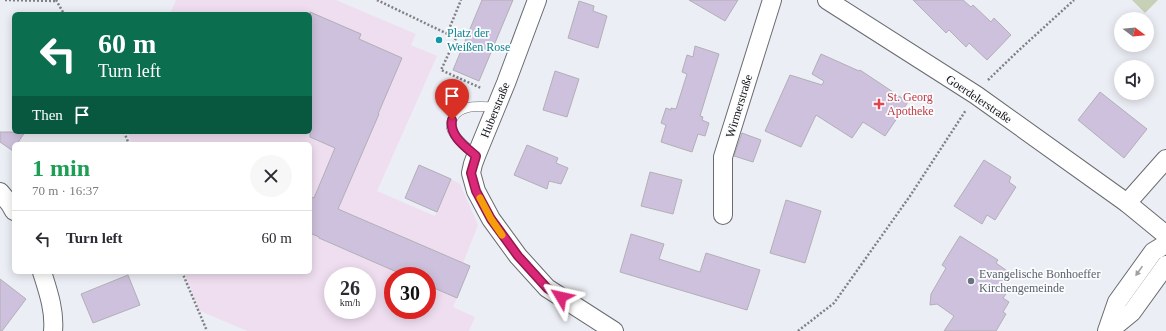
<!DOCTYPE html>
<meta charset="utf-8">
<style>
body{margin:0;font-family:"Times New Roman",serif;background:#f7f7f7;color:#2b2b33;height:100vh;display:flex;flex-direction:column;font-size:15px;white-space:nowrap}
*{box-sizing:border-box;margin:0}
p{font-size:13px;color:#7c7c81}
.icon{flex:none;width:22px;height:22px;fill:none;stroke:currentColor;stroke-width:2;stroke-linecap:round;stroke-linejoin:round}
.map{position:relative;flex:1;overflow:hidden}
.side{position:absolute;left:12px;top:142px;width:300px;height:132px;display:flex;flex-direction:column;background:#fff;border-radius:6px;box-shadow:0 2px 10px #0003}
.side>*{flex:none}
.banner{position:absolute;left:12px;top:12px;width:300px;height:122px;border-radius:6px;box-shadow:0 2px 10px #0003;background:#0b6e4f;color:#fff;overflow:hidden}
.needle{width:26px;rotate:106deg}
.tools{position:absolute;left:1114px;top:12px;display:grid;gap:8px}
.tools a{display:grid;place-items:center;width:40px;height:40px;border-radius:50%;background:#fff;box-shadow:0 2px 10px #0003;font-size:20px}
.speed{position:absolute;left:324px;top:267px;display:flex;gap:8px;font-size:20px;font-weight:700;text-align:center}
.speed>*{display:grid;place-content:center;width:52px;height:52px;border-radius:50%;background:#fff;box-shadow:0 2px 10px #0003;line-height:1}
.speed small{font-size:10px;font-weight:400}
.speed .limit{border:6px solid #d22;background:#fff;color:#111}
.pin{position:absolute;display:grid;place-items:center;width:34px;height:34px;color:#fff;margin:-41px -17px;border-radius:50% 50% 50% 0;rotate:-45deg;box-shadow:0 0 4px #0007}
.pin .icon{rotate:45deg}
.me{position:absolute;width:44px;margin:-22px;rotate:306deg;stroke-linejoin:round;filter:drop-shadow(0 0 3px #0008)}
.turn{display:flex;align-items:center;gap:14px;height:84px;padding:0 20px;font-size:18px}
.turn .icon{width:52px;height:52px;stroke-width:2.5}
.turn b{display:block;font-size:28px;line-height:34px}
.then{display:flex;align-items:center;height:38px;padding:0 20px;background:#0003;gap:8px;font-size:15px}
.round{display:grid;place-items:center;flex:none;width:42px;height:42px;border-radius:21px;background:#f7f7f7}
.summary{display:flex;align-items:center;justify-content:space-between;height:68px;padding:0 20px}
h1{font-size:24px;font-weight:700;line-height:30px;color:#1e9e55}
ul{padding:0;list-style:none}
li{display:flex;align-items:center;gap:12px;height:56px;padding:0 20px;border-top:1px solid #e1e1e2}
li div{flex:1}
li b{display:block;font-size:15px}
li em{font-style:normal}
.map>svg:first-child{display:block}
.education{fill:#efdef0;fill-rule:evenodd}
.park{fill:#c8d1b7}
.building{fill:#cec1dd;stroke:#b2afb5}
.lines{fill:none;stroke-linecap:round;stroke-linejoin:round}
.lane-casing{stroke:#686b70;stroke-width:10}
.street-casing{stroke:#686b70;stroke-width:20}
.path{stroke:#7f8084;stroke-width:2.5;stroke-dasharray:2 2;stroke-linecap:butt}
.lane{stroke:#fff;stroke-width:9}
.street{stroke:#fff;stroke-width:18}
.oneway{fill:#a0a0a1}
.route-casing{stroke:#8e194d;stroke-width:10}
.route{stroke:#db2777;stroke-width:7}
.slow{stroke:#f59e0b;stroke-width:7}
.culture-dot{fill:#0f9aa8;stroke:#fbfcfe;stroke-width:1.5}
.health-dot{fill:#e0444e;stroke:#fbfcfe;stroke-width:1.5}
.worship-dot{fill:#6b7280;stroke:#fbfcfe;stroke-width:1.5}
.labels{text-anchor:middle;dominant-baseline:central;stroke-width:3.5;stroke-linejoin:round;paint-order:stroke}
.culture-label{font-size:12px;fill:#0d838f;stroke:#fbfcfe;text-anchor:start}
.health-label{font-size:12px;fill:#be3a42;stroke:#fbfcfe;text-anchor:start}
.street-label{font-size:12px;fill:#111113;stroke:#fbfcfe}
.worship-label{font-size:12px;fill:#5b616d;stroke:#fbfcfe;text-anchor:start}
</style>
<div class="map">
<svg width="1166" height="331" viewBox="0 0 1166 331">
<rect width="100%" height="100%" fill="#eceef5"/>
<path class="education" d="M176 0H336L416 34 411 45 437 56 377 191 435 216 451 179 460 184 478 225 463 263 470 266 453 307 475 317 469 331H247L200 311 184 272H310V144H132L128 132H310V14H170ZM333 276H367V310H333ZM393 276H427V310H393Z"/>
<path class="park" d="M1132 0H1158L1145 13Z"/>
<g class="building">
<path d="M482 0H513L479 81 453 70Z"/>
<path d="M689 0H738L725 21Z"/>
<path d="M913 0H963L971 7 973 5 991 22 994 18 1011 35 987 60 969 43 966 47 949 30 946 33Z"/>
<path d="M579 1 594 6 593 11 607 16 598 48 568 38Z"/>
<path d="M310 12 361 34 359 39 402 58 378 114H379L338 209 470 266 457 298 427 285V276H406L319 238V237L310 233V197L314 198 335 148 310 137Z"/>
<path d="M695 46 719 54 700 116 703 117 702 120 709 123 705 136 698 134 692 152 661 142 666 125 661 123 666 108 671 110V108L676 109 687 74 682 72 687 55 693 57Z"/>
<path d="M821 54 859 71 860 70 908 102 885 136 863 122 852 138 816 115 801 147 765 131 790 75 822 85 824 81 812 74Z"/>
<path d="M555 71 579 79 567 117 543 110Z"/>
<path d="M1100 92 1147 129 1124 158 1078 120Z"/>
<path d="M0 132H25L17 144H14V149L13 151 0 142Z"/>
<path d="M742 133 761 140 753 162 734 156Z"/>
<path d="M527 145 558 158 556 163 568 168 561 184 549 181 547 189 514 175Z"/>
<path d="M984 160 1011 177 1009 182 1016 187 995 220 987 215 982 224 954 206Z"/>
<path d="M419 165 451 179 437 212 405 198Z"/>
<path d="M650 172 682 180 673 214 641 206Z"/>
<path d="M786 200 821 211 805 263 770 253Z"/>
<path d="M631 234 664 244 659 259 700 272 706 253 760 270 747 310 620 272Z"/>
<path d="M960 236 998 260 996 263 1010 273 999 289 1006 294 1003 298 1009 302 1003 312 1006 314 996 331H944L954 316 937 304 930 305 931 294 946 268 942 265Z"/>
<path d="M128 275 140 305 93 323 81 294Z"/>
<path d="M0 279 26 299 2 331H0Z"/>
</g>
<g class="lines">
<defs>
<path id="lane" d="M476 156C468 148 457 141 452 130 450 126 451 123 453 118 460 103 482 107 496 107"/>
<g id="street">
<path d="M537 0 506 83 476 156 473 164 471 173 476 191 491 219 518 256 547 288 614 331"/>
<path d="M827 0 976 95 1127 203 1166 235"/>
<path d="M0 192 10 204 14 211"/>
<path d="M1127 203 1166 159"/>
<path d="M723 215V157L772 0"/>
<path d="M42 272C48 291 55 311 53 331"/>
<path d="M1107 331 1117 302 1153 252 1166 244"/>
<path d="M1109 331 1132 312 1166 265"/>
</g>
</defs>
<use href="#lane" class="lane-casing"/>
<use href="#street" class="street-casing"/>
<g class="path">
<path d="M5 0 57 1"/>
<path d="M56 0 64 14"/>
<path d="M377 0 456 38 441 70 481 88"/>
<path d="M447 34 461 0"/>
<path d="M988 80 1018 51 1074 0"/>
<path d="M124 132 129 144"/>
<path d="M182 272 207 331"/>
<path d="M798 331 834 303 910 196 966 110"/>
</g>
<use href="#lane" class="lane"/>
<use href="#street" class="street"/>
</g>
<defs><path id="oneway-solid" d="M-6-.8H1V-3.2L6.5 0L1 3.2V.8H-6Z"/></defs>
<use class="oneway" href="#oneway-solid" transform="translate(1139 271) rotate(125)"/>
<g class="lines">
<defs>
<path id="route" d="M452 120C449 136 466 147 476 156L471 173 476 191 491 219 518 256 547 288 561 297"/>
</defs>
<use href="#route" class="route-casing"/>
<use href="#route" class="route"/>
<path class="slow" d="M480 198 491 219 502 235"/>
</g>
<circle class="culture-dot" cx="439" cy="40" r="4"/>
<path class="health-dot" d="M877 98h4v4h4v4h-4v4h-4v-4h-4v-4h4z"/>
<circle class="worship-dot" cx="971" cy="281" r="4"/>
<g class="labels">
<g class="culture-label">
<text x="447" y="33">Platz der<tspan x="447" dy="14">Weißen Rose</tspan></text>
</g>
<g class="health-label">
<text x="887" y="97">St. Georg<tspan x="887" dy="14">Apotheke</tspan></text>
</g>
<g class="street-label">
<text transform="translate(979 99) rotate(34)">Goerdelerstraße</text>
<text transform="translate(739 106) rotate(-73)">Wirmerstraße</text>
<text transform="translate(495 110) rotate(-68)">Huberstraße</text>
</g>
<g class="worship-label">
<text x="979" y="274">Evangelische Bonhoeffer<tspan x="979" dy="14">Kirchengemeinde</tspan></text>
</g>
</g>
</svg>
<div class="tools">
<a><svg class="needle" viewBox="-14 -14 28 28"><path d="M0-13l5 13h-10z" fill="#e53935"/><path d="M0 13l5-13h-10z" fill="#7c7c81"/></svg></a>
<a><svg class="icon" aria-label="sound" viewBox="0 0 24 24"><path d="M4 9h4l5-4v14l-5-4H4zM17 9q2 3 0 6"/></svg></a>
</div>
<div class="speed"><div>26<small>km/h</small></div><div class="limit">30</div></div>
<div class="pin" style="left:452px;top:120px;background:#d93025"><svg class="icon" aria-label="arrive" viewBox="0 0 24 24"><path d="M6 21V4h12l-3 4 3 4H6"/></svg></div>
<svg class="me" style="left:561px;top:297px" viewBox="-20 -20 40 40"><path d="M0-17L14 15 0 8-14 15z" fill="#db2777" stroke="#fff" stroke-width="4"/></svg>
<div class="banner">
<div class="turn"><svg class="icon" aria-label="left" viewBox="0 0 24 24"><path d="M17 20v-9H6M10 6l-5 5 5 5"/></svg><div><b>60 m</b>Turn left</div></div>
<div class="then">Then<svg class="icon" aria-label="arrive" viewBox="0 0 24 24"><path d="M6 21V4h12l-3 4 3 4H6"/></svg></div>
</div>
<section class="side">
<div class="summary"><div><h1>1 min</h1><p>70 m · 16:37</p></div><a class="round"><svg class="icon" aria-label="close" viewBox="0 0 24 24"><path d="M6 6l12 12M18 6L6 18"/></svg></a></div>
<ul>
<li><svg class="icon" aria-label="left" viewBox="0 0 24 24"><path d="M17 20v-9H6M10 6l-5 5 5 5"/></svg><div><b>Turn left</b></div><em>60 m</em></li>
</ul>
</section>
</div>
